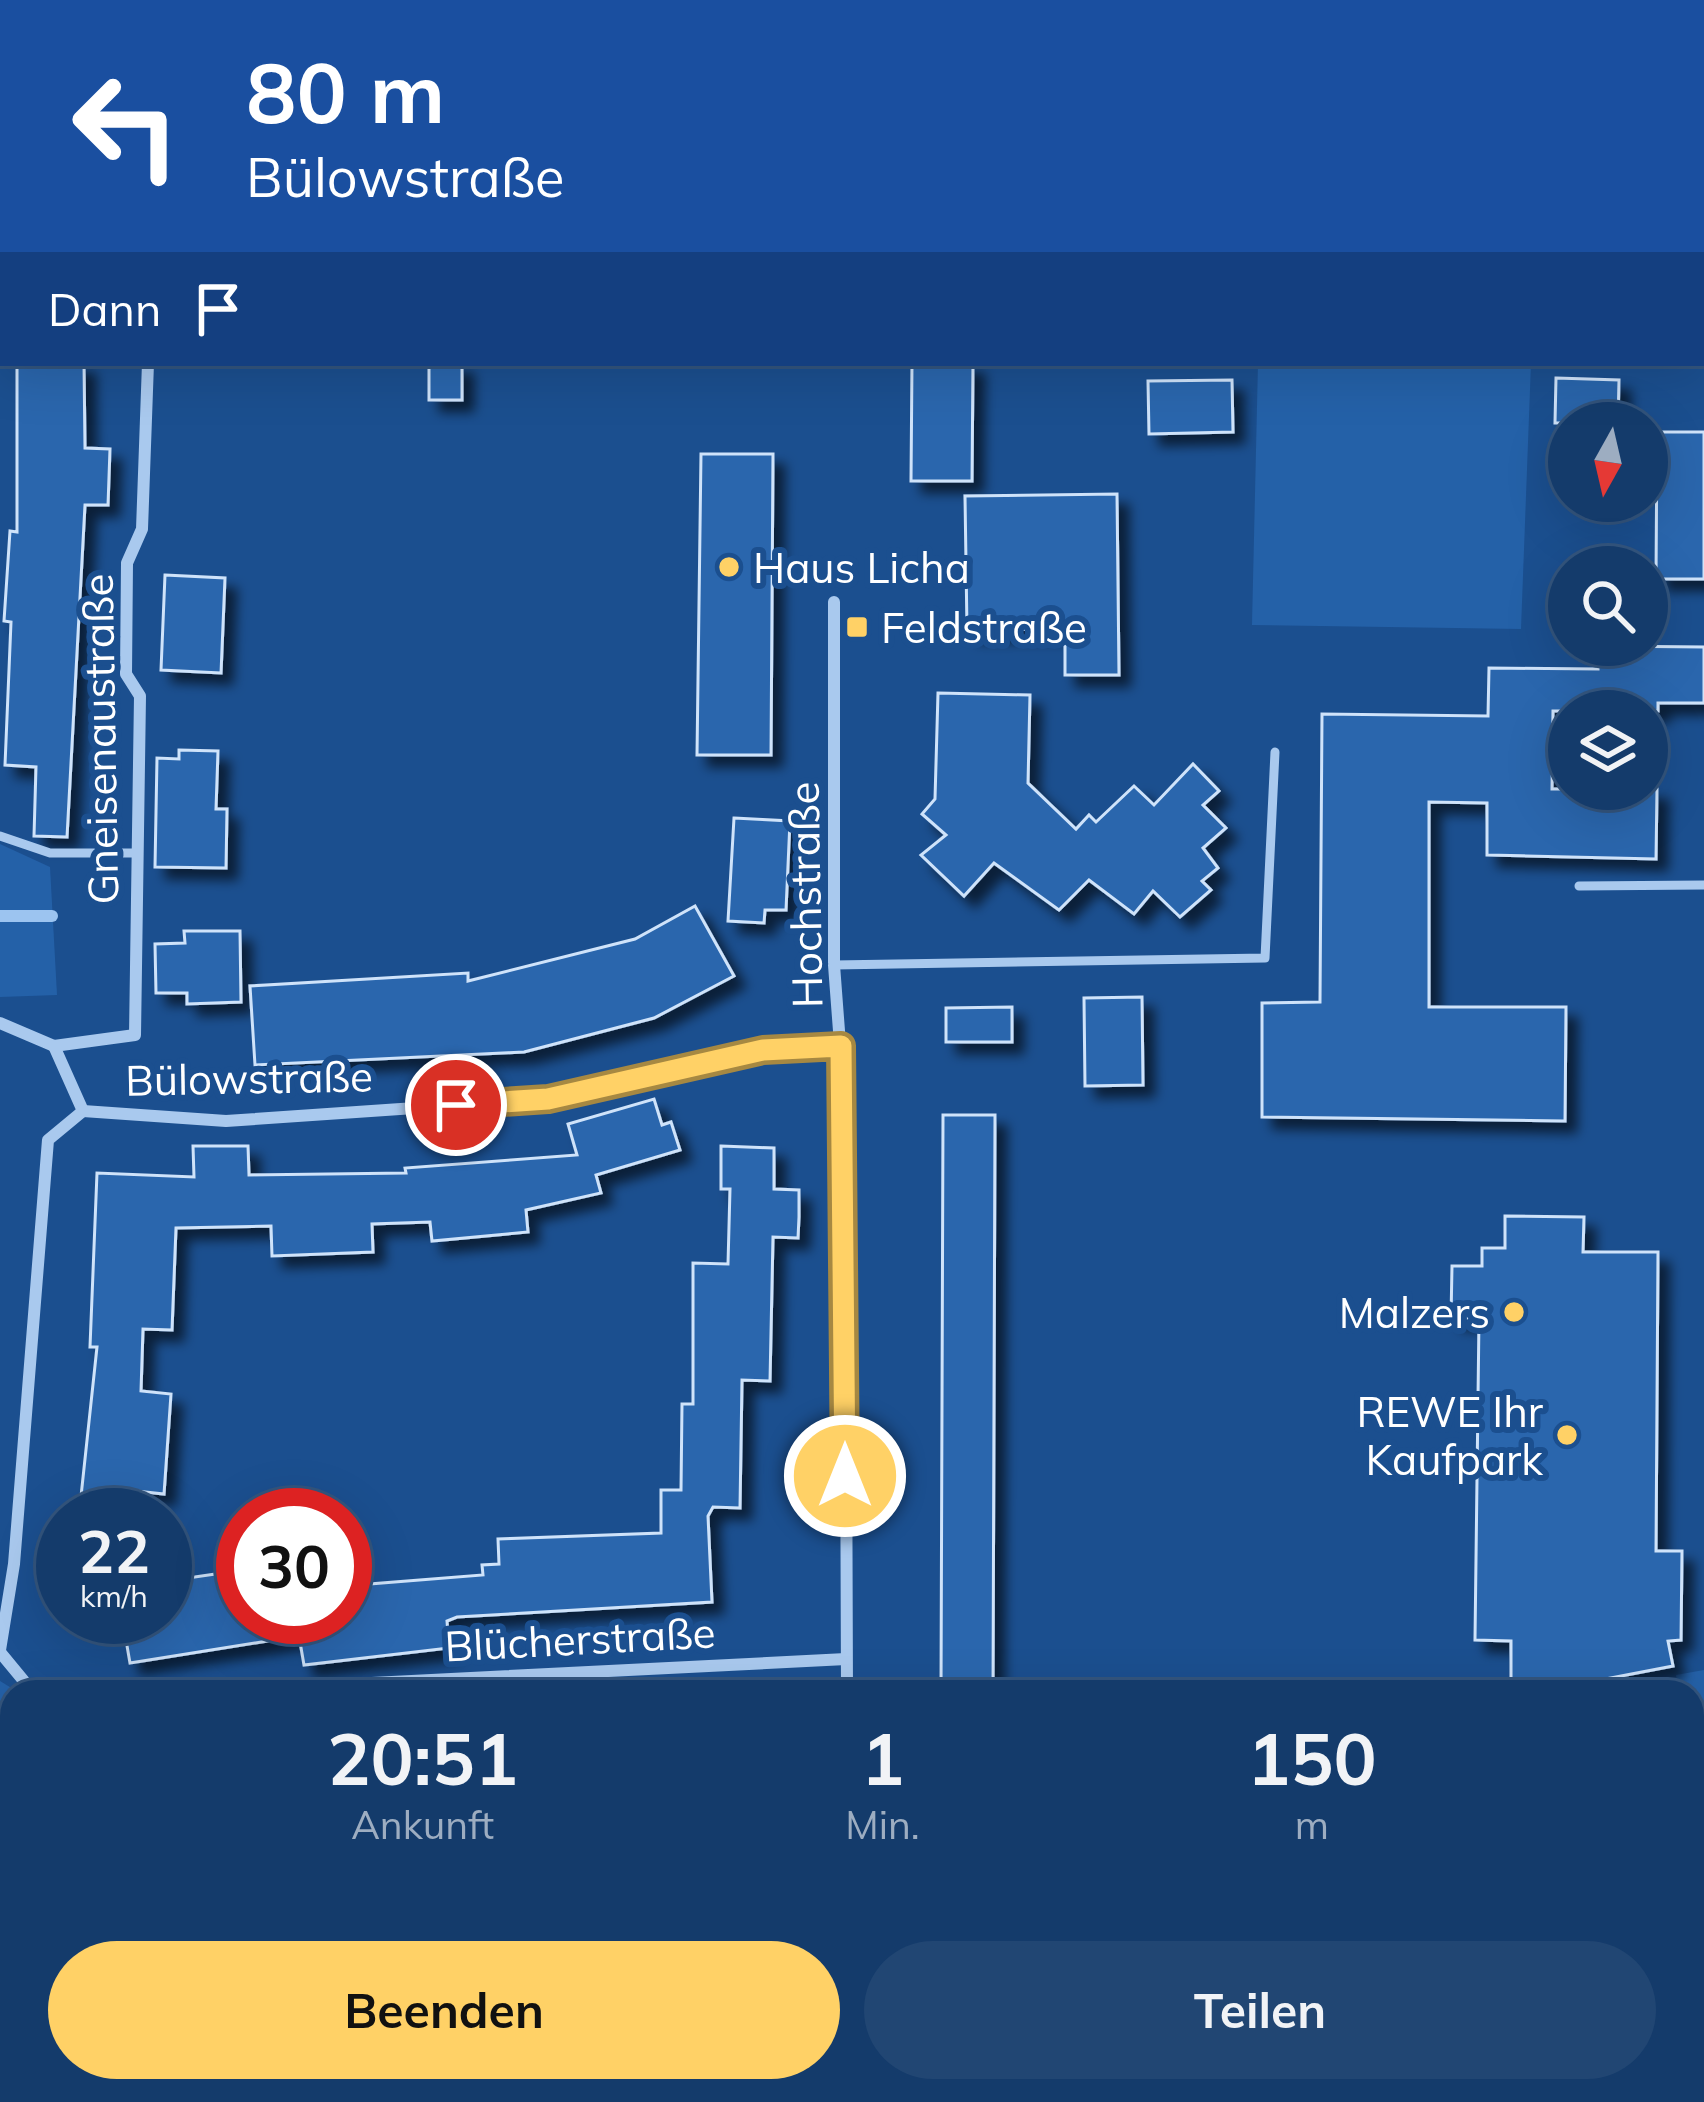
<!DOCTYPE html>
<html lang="de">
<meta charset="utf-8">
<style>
body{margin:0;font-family:Mulish,sans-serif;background:#214673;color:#f1f3f6;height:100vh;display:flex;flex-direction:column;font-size:45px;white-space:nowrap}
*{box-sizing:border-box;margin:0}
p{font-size:39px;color:#9dadc1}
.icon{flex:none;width:66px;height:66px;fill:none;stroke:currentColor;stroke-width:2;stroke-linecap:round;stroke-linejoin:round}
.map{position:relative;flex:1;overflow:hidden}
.details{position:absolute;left:0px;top:1680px;width:1704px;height:423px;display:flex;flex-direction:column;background:#143b6b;border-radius:36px 36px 0 0;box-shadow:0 12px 48px #0002,0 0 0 3px #33557e}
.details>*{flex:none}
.top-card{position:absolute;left:0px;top:0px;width:1704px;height:366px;box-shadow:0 12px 48px #0002,0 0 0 3px #33557e;background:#1a4fa0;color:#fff;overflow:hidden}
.needle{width:78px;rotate:188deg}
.controls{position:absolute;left:1548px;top:402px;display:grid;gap:24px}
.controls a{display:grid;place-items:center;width:120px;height:120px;border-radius:50%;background:#143b6b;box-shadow:0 12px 48px #0002,0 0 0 3px #33557e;font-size:60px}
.speed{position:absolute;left:36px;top:1488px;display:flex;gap:24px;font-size:60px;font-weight:700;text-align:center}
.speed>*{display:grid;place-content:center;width:156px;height:156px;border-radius:50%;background:#143b6b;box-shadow:0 12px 48px #0002,0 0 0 3px #33557e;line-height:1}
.speed small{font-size:30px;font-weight:400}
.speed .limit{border:18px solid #d22;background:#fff;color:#111}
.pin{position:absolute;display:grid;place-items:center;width:102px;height:102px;color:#fff;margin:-51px;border:6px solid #fff;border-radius:50%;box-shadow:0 3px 12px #0007}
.me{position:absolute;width:132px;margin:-66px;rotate:0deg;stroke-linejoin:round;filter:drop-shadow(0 0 9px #0008)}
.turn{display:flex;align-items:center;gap:42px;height:252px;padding:0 48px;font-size:54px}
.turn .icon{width:156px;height:156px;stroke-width:2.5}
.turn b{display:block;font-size:84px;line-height:102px}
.then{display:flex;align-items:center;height:114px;padding:0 48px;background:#0003;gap:24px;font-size:45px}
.eta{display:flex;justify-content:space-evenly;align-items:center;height:204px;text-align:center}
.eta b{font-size:72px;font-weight:700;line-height:84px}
.primary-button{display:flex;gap:24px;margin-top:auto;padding:24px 48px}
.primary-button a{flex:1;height:138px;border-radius:72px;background:#ffd166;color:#111;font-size:48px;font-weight:700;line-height:138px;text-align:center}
.primary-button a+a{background:#214673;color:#f1f3f6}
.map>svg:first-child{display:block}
.green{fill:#2461a8}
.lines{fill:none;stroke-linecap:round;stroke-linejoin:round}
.stream{stroke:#9cc4f0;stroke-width:12}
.building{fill:#2a66ad;stroke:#cfe3fa;stroke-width:3;filter:url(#shadow)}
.service{stroke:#a9c9ee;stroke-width:9}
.minor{stroke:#a9c9ee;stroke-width:12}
.secondary{stroke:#d6e6fa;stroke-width:24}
.route-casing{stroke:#a68842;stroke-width:30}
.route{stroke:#ffd166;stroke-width:21}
.poi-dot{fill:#ffd166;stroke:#1b4f8f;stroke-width:4.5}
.labels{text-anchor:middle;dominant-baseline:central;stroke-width:12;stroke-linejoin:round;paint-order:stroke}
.poi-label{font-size:42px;fill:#fff;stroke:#1b4f8f;text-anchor:start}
.street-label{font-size:42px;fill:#fff;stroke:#1b4f8f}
</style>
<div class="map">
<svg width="1704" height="2102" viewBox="0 0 1704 2102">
<defs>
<filter id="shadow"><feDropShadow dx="11" dy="11" stdDeviation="6" flood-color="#0009"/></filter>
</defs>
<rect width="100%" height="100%" fill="#1b4f8f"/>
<g class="green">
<path d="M1258 363H1531L1521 629 1252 625Z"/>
<path d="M0 844 50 867 57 995 0 997Z"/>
<path d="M1704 1670V1819L1692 1759V1692H1678L1676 1675Z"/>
<path d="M0 1681 18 1692H12V1745L0 1752Z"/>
<path d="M1704 1889V1988L1692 1989V1892Z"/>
<path d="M1495 2091H1633L1549 2102H1438Z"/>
</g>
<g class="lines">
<g class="stream">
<path d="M131 3V0"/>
<path d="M0 916H52"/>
</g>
</g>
<g class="building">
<path d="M17 363H84L85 448 110 449 108 505H85L67 837 34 836 36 767 5 765 11 622 4 621 10 531 17 532Z"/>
<rect x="429" y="363" width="33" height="37"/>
<path d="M912 363H973L972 481H911Z"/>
<path d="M1556 378 1619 380 1618 423H1555Z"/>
<path d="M1232 380 1233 432 1149 434 1148 381Z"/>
<path d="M1657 432H1704V579H1656Z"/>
<path d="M701 454H773L771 755H697Z"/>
<path d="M1117 494 1119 675H1065V629L967 630 965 496Z"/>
<path d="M165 575 225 578 221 673 161 670Z"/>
<path d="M1598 646 1704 647V703H1658V711H1553L1552 789H1657L1656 859 1487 855V803L1429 802V1007H1566L1565 1121 1262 1117V1003L1320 1002 1322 714 1488 716 1489 668 1598 669Z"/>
<path d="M938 693 1030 695 1028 783 1076 829 1089 815 1096 822 1134 786 1154 805 1193 764 1219 791 1203 805 1226 828 1203 848 1218 868 1202 881 1211 890 1180 917 1153 891 1134 914 1089 880 1059 910 994 863 964 896 921 855 946 835 922 814 935 799Z"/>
<path d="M179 750 218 751 216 809H227L226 868 155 867 157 758 179 759Z"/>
<path d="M734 818 790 821 786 910H765L764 923 728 921Z"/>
<path d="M695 906 734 976 654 1018 524 1052 255 1065 250 986 468 973V981L635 939Z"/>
<path d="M184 931H240L241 1002 187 1004V993H156L155 944 185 943Z"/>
<path d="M1142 997 1143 1085 1085 1086 1084 998Z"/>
<path d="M1012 1007V1042H946V1008Z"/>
<path d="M654 1099 662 1125 671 1122 680 1150 596 1175 601 1193 526 1210 528 1232 432 1241 430 1222 372 1224 373 1252 272 1256 271 1226 176 1228 172 1330 143 1329 141 1391 171 1394 164 1494 126 1490 124 1515H79L97 1347H90L97 1173 194 1177 193 1146H248L249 1175 406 1173 405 1168 577 1155 568 1124Z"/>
<path d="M943 1115H995L993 1692H941Z"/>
<path d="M721 1146 774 1148V1189L799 1190V1217L798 1238 773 1237 770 1381 742 1380 740 1508 713 1507 708 1516 712 1602 457 1617 447 1621 449 1648 304 1665 299 1636 130 1663 122 1617H165V1604L171 1603 167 1581 243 1570V1617H345V1586L483 1575 482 1565 499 1564 498 1539 661 1533V1490H681L682 1404H693V1263L728 1264 730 1189H721Z"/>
<path d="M1505 1216 1584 1217 1583 1252H1658L1656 1551H1682L1681 1640 1668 1641 1673 1666 1564 1687 1511 1686V1641L1475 1640 1479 1318H1451L1452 1266H1482V1248H1505Z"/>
</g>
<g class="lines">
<g class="service">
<path d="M0 836 50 853H135"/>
<path d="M1579 886 1704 885"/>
<path d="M834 965 1265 958 1275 752"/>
</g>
<g class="minor">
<path d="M832 0V3"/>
<path d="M1486 3V0"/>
<path d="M0 277H3"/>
<path d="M1701 286H1704"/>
<path d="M834 602V965L845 1110 847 1692"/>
<path d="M0 1023 54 1046"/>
<path d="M83 1111 54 1046 135 1035 140 696 126 674 127 563 142 529 148 363"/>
<path d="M83 1111 226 1121 548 1099 763 1050 841 1046"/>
<path d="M0 1650 14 1564 48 1140 83 1111"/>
<path d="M0 1652 33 1692"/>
<path d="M318 1692 372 1683 846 1659"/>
<path d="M0 1770 12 1763"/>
<path d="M877 2091V2102"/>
<path d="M824 2102V2091"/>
</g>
<g class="secondary">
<path d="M1692 2044 1704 2043"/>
<path d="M1277 2102 1336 2091"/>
<path d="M1693 2102 1704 2101"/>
</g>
</g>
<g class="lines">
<defs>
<path id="route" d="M456 1105 548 1099 763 1050 841 1046 845 1476"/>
</defs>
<use href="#route" class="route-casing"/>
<use href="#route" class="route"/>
</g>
<g class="poi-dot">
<circle cx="729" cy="567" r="12"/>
<rect x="845" y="615" width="24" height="24" rx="6"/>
<circle cx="1514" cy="1312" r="12"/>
<circle cx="1567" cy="1435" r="12"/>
</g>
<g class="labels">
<g class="poi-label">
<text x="753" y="567">Haus Licha</text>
<text x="881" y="627">Feldstraße</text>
<text x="1490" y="1312" text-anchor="end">Malzers</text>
<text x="1543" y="1411" text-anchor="end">REWE Ihr<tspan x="1543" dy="48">Kaufpark</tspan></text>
</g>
<g class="street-label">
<text transform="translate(100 739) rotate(-91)">Gneisenaustraße</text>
<text transform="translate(805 895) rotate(-91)">Hochstraße</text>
<text transform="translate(249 1078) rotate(-1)">Bülowstraße</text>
<text transform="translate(580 1639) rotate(-3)">Blücherstraße</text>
</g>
</g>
</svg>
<div class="controls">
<a><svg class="needle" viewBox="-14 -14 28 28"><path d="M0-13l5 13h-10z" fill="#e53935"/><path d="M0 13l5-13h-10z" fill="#9dadc1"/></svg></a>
<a><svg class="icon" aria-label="search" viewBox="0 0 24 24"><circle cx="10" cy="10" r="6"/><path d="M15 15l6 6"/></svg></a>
<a><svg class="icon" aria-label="layers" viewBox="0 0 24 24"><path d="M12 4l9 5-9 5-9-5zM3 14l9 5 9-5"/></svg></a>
</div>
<div class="speed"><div>22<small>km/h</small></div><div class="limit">30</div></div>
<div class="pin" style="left:456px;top:1105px;background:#d93025"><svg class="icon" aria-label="arrive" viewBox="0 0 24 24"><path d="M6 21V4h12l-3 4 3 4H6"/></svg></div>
<svg class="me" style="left:845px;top:1476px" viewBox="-20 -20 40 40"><circle r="17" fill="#ffd166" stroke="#fff" stroke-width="3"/><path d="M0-11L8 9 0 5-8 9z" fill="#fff"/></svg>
<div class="top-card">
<div class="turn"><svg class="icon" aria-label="left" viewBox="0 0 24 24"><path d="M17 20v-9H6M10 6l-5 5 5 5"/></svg><div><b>80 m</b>Bülowstraße</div></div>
<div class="then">Dann<svg class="icon" aria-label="arrive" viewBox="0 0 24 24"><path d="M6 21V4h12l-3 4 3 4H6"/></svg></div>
</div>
<section class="details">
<div class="eta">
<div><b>20:51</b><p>Ankunft</p></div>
<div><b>1</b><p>Min.</p></div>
<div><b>150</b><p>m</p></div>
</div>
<div class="primary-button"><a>Beenden</a><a>Teilen</a></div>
</section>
</div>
